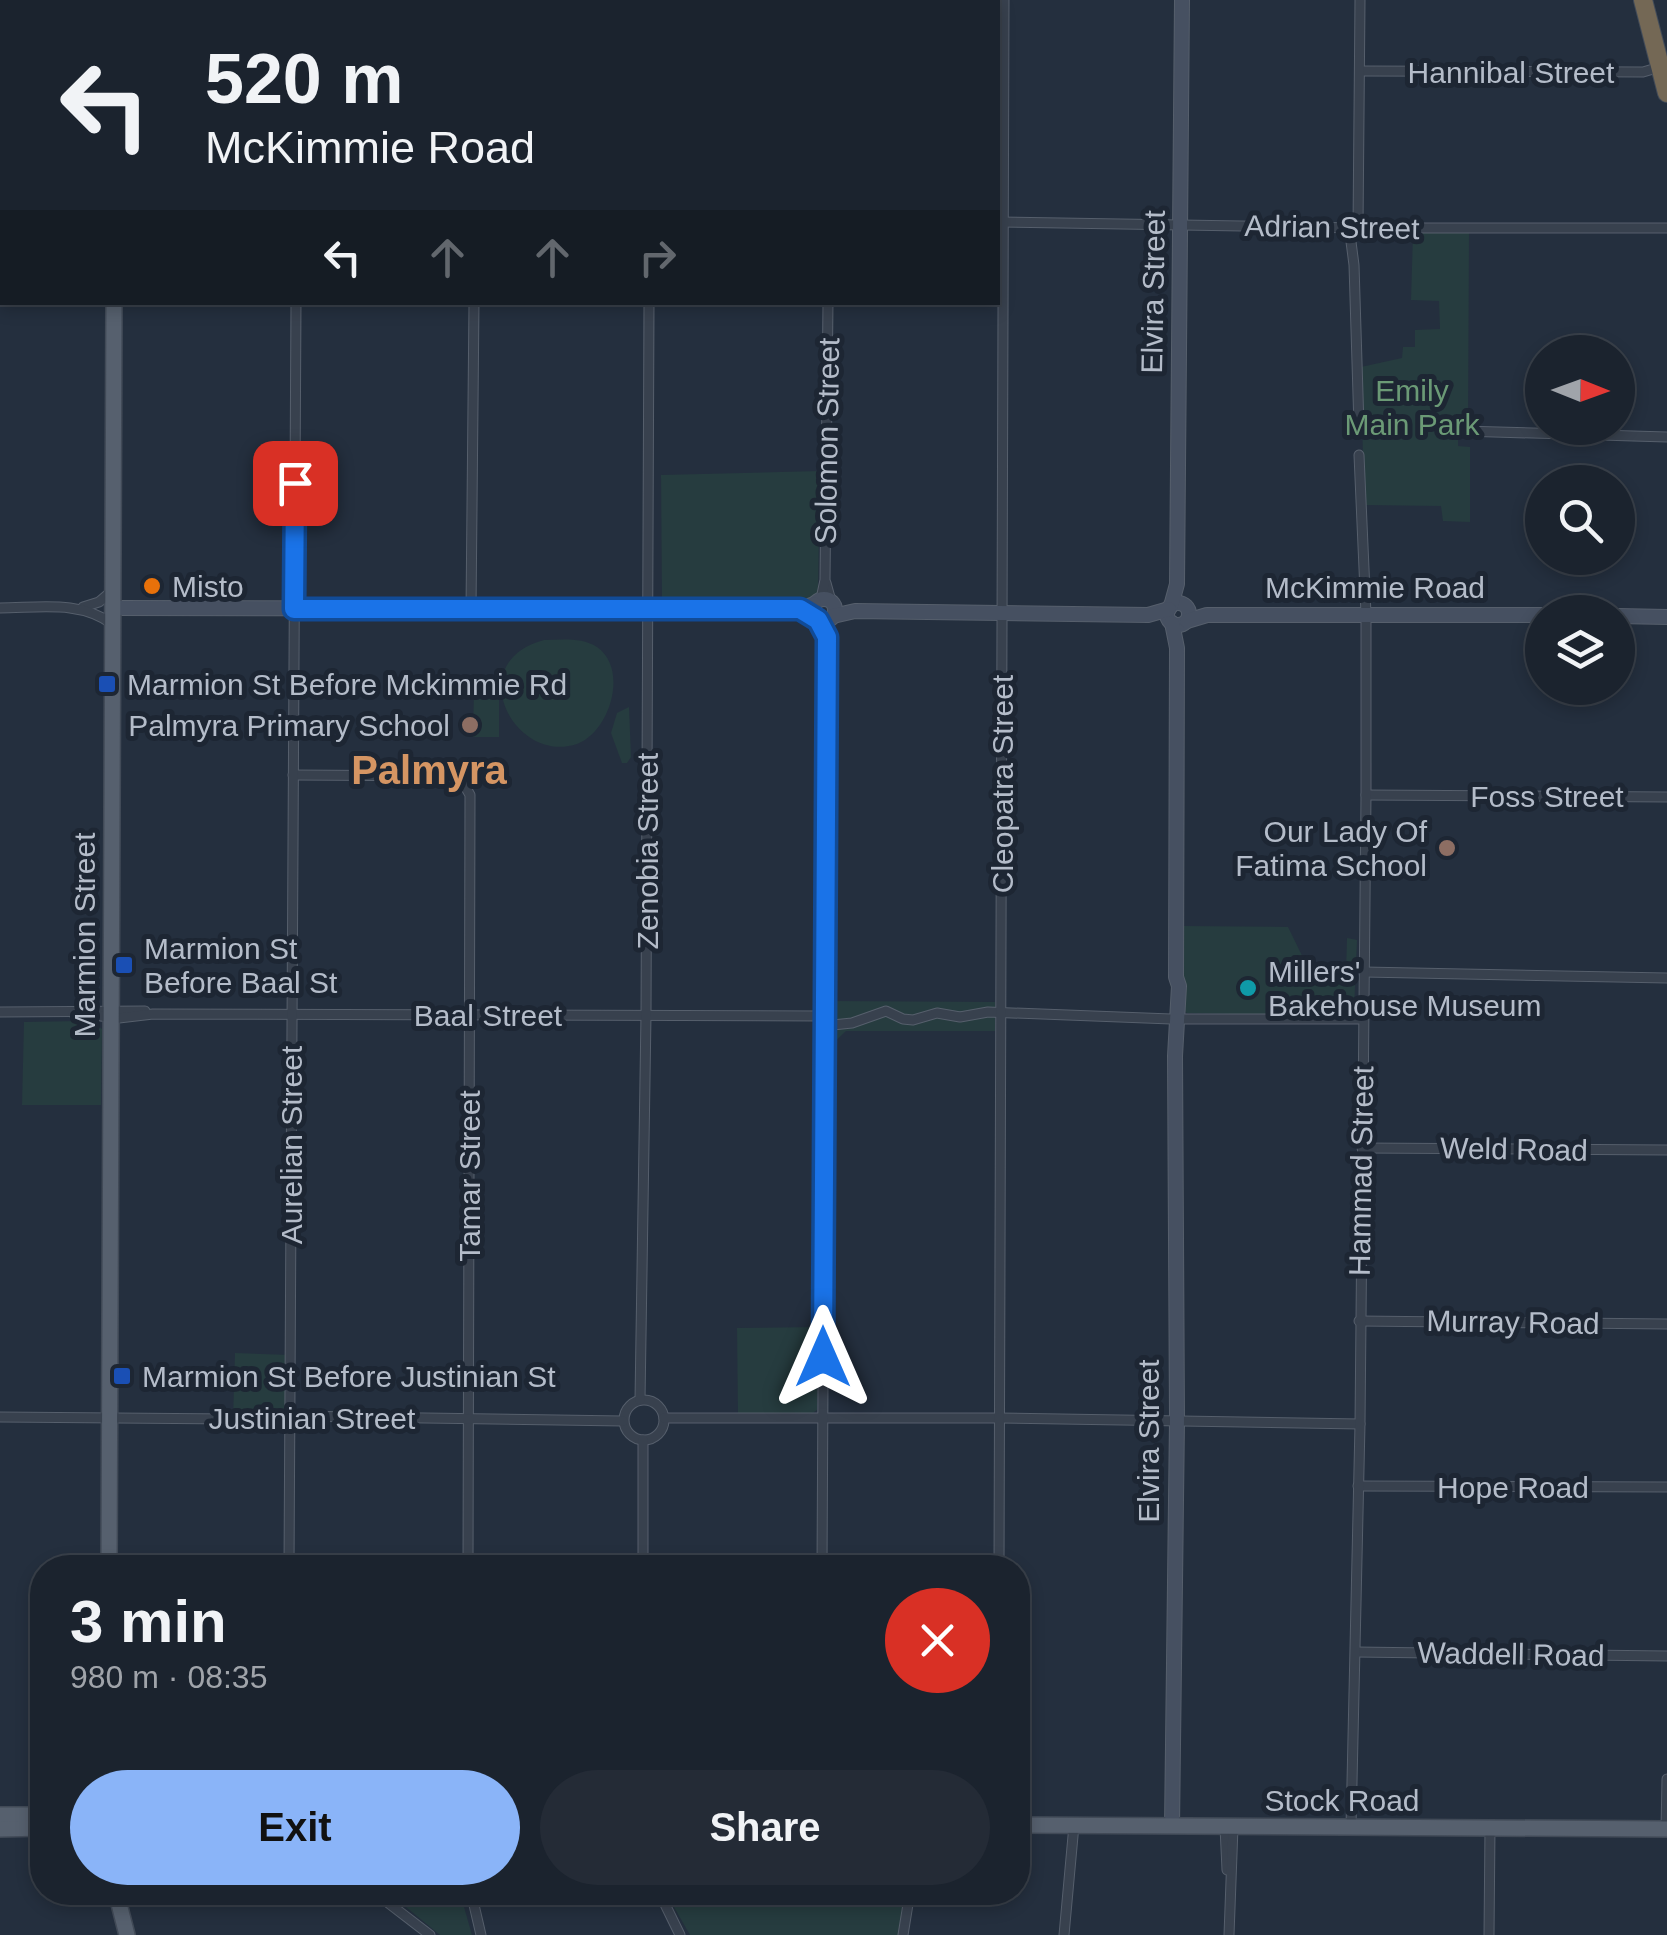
<!DOCTYPE html>
<meta charset="utf-8">
<style>
body{margin:0;font-family:Helvetica,sans-serif;background:#242b36;color:#f1f3f6;height:100vh;display:flex;flex-direction:column;font-size:38px;white-space:nowrap}
*{box-sizing:border-box;margin:0}
p{font-size:32px;color:#a0a4aa}
.icon{flex:none;width:55px;height:55px;fill:none;stroke:currentColor;stroke-width:2;stroke-linecap:round;stroke-linejoin:round}
.map{position:relative;flex:1;overflow:hidden}
.panel{position:absolute;left:30px;top:1555px;width:1000px;height:350px;display:flex;flex-direction:column;background:#1b232e;border-radius:40px;box-shadow:0 5px 15px #0003,0 0 0 2px #39404a}
.panel>*{flex:none}
.hud{position:absolute;left:0px;top:0px;width:1000px;height:305px;box-shadow:0 5px 15px #0003,0 0 0 2px #39404a;background:#1b232e;color:#f1f3f6;overflow:hidden}
.needle{width:65px;rotate:91deg}
.tools{position:absolute;left:1525px;top:335px;display:grid;gap:20px}
.tools a{display:grid;place-items:center;width:110px;height:110px;border-radius:50%;background:#1b232e;box-shadow:0 5px 15px #0003,0 0 0 2px #39404a;font-size:50px}
.pin{position:absolute;display:grid;place-items:center;width:85px;height:85px;color:#fff;margin:-42px;border-radius:20px;box-shadow:0 5px 15px #0006}
.me{position:absolute;width:110px;margin:-55px;rotate:0deg;stroke-linejoin:round;filter:drop-shadow(0 0 8px #0008)}
.turn{display:flex;align-items:center;gap:35px;height:210px;padding:0 40px;font-size:45px}
.turn .icon{width:130px;height:130px;stroke-width:2.5}
.turn b{display:block;font-size:70px;line-height:85px}
.lanes{display:flex;align-items:center;height:95px;padding:0 40px;background:#0003;justify-content:center;gap:50px;direction:ltr}
.lanes .off{opacity:.35}
.round{display:grid;place-items:center;flex:none;width:105px;height:105px;border-radius:52px;background:#242b36}
.overview{display:flex;align-items:center;justify-content:space-between;height:170px;padding:0 40px}
h1{font-size:60px;font-weight:800;line-height:75px}
.primary-button{display:flex;gap:20px;margin-top:auto;padding:20px 40px}
.primary-button a{flex:1;height:115px;border-radius:60px;background:#8ab4f8;color:#111;font-size:40px;font-weight:800;line-height:115px;text-align:center}
.primary-button a+a{background:#242b36;color:#f1f3f6}
.map>svg:first-child{display:block}
.green{fill:#263c3f}
.lines{fill:none;stroke-linecap:round;stroke-linejoin:round}
.street-casing{stroke:#565f6c;stroke-width:11}
.secondary-casing{stroke:#565f6c;stroke-width:16}
.primary-casing{stroke:#414a57;stroke-width:18}
.highway-casing{stroke:#434c59;stroke-width:20}
.street{stroke:#38414e;stroke-width:9}
.secondary{stroke:#465061;stroke-width:14}
.primary{stroke:#56606e;stroke-width:15}
.highway{stroke:#746855;stroke-width:18}
.route-casing{stroke:#114b97;stroke-width:25}
.route{stroke:#1a73e8;stroke-width:18}
.food-dot{fill:#e8710a;stroke:#1d2633;stroke-width:4}
.transit-dot{fill:#1a4fb4;stroke:#1d2633;stroke-width:4}
.education-dot{fill:#8d6e63;stroke:#1d2633;stroke-width:4}
.culture-dot{fill:#0f9aa8;stroke:#1d2633;stroke-width:4}
.labels{text-anchor:middle;dominant-baseline:central;stroke-width:10;stroke-linejoin:round;paint-order:stroke}
.street-label{font-size:30px;fill:#b4bcc9;stroke:#1d2633}
.park-label{font-size:30px;fill:#6b9a76;stroke:#1d2633}
.poi-label{font-size:30px;fill:#b4bcc9;stroke:#1d2633;text-anchor:start}
.district-label{font-size:40px;font-weight:bold;fill:#d59563;stroke:#1d2633}
</style>
<div class="map">
<svg width="1667" height="1935" viewBox="0 0 1667 1935">
<rect width="100%" height="100%" fill="#242f3e"/>
<g class="green">
<path d="M1413 233H1469L1468 426 1458 427V446L1470 447V522L1443 521 1441 506 1364 505 1361 367 1402 358 1403 347H1415V330L1440 329 1439 301 1411 300Z"/>
<path d="M820 471 818 591 812 599H662L661 475Z"/>
<path d="M544 640C562 640 581 637 597 647 629 669 610 732 577 744 514 765 461 662 544 640Z"/>
<path d="M474 687H499V737H473Z"/>
<path d="M629 707 631 757 627 763H622L611 733 617 713Z"/>
<path d="M1181 926 1288 927 1316 984 1346 972 1347 938 1357 940 1354 1010 1345 1015H1300V1006H1275L1274 1015 1187 1013 1182 1009Z"/>
<path d="M830 1001 995 1002V1031H846L830 1046Z"/>
<path d="M82 1021 94 1023 102 1029 101 1105H22L24 1022Z"/>
<path d="M819 1327 817 1410 810 1415H738L737 1328Z"/>
<path d="M235 1353 290 1355V1416L233 1419Z"/>
<path d="M389 1893H460L472 1935H440Z"/>
<path d="M666 1893H906L898 1935H690Z"/>
</g>
<g class="lines">
<defs>
<g id="street">
<path d="M828 0V2"/>
<path d="M296 2V0"/>
<path d="M475 2V0"/>
<path d="M653 2V0"/>
<path d="M1361 71 1643 72 1660 67"/>
<path d="M0 221H2"/>
<path d="M998 222 1358 228H1667"/>
<path d="M1359 427 1354 265 1350 234 1358 228 1360 0"/>
<path d="M1462 431 1667 437"/>
<path d="M826 583 831 601"/>
<path d="M821 599 825 580 828 302"/>
<path d="M83 607 99 602 112 591"/>
<path d="M0 608C38 608 81 600 112 624"/>
<path d="M471 610 474 302"/>
<path d="M293 775 452 776 461 779 470 795 468 1568"/>
<path d="M1366 795 1667 797"/>
<path d="M1364 972 1667 978"/>
<path d="M0 1012 145 1011"/>
<path d="M73 1013 119 1018 153 1014 823 1016"/>
<path d="M823 1026 852 1023 886 1011 903 1019 913 1020 937 1013 960 1017 988 1012 1171 1019H1363"/>
<path d="M1362 1148 1667 1150"/>
<path d="M1359 1321 1667 1324"/>
<circle cx="644" cy="1420" r="20"/>
<path d="M640 1400 646 1015 649 302"/>
<path d="M0 1417 233 1419 290 1416 623 1421"/>
<path d="M664 1418H1000L1360 1424"/>
<path d="M1358 1486 1667 1487"/>
<path d="M289 1568 296 302"/>
<path d="M643 1568V1440"/>
<path d="M822 1568 827 637 830 619"/>
<path d="M999 1568 1004 0"/>
<path d="M1356 1652 1667 1656"/>
<path d="M1225 1827 1227 1870"/>
<path d="M1351 1827 1360 1424 1366 795V614L1359 455"/>
<path d="M1666 1829 1667 1779"/>
<path d="M374 1892 430 1935"/>
<path d="M471 1892 481 1935"/>
<path d="M659 1892 680 1935"/>
<path d="M903 1935 910 1892"/>
<path d="M1064 1935 1074 1825"/>
<path d="M1229 1935 1233 1827"/>
<path d="M1489 1935 1490 1828"/>
</g>
<g id="secondary">
<circle cx="824" cy="610" r="11"/>
<circle cx="1178" cy="614" r="11"/>
<path d="M1171 606 1177 584 1182 0"/>
<path d="M113 608 800 609 814 604"/>
<path d="M833 616 855 611 1148 615 1169 609"/>
<path d="M1618 616 1667 617"/>
<path d="M1187 621 1207 615H1542"/>
<path d="M1172 623 1177 648 1176 977 1179 986 1175 1056 1177 1420 1172 1826"/>
</g>
<g id="primary">
<path d="M115 0V2"/>
<path d="M109 1568 114 302"/>
<path d="M0 1815H42"/>
<path d="M1018 1825 1667 1829"/>
<path d="M0 1829 42 1828"/>
<path d="M116 1892 127 1935"/>
</g>
<path id="highway" d="M1643 0 1667 93"/>
</defs>
<use href="#street" class="street-casing"/>
<use href="#secondary" class="secondary-casing"/>
<use href="#primary" class="primary-casing"/>
<use href="#highway" class="highway-casing"/>
<use href="#street" class="street"/>
<use href="#secondary" class="secondary"/>
<use href="#primary" class="primary"/>
<use href="#highway" class="highway"/>
</g>
<g class="lines">
<defs>
<path id="route" d="M295 483 294 609H800L818 620 827 637 823 1357"/>
</defs>
<use href="#route" class="route-casing"/>
<use href="#route" class="route"/>
</g>
<circle class="food-dot" cx="152" cy="586" r="10"/>
<g class="transit-dot">
<rect x="97" y="674" width="20" height="20" rx="5"/>
<rect x="114" y="955" width="20" height="20" rx="5"/>
<rect x="112" y="1366" width="20" height="20" rx="5"/>
</g>
<g class="education-dot">
<circle cx="470" cy="725" r="10"/>
<circle cx="1447" cy="848" r="10"/>
</g>
<circle class="culture-dot" cx="1248" cy="988" r="10"/>
<g class="labels">
<g class="street-label">
<text x="1511" y="72">Hannibal Street</text>
<text transform="translate(1332 227) rotate(1)">Adrian Street</text>
<text transform="translate(1153 292) rotate(-89)">Elvira Street</text>
<text transform="translate(827 441) rotate(-89)">Solomon Street</text>
<text x="1375" y="587">McKimmie Road</text>
<text transform="translate(1002 784) rotate(-90)">Cleopatra Street</text>
<text x="1547" y="796">Foss Street</text>
<text transform="translate(647 851) rotate(-90)">Zenobia Street</text>
<text transform="translate(84 935) rotate(-90)">Marmion Street</text>
<text x="488" y="1015">Baal Street</text>
<text transform="translate(291 1145) rotate(-90)">Aurelian Street</text>
<text transform="translate(1514 1149) rotate(1)">Weld Road</text>
<text transform="translate(1361 1171) rotate(-89)">Hammad Street</text>
<text transform="translate(469 1176) rotate(-90)">Tamar Street</text>
<text transform="translate(1513 1322) rotate(1)">Murray Road</text>
<text x="312" y="1418">Justinian Street</text>
<text transform="translate(1148 1441) rotate(-90)">Elvira Street</text>
<text x="1513" y="1487">Hope Road</text>
<text transform="translate(1511 1654) rotate(1)">Waddell Road</text>
<text x="1342" y="1800">Stock Road</text>
</g>
<g class="park-label">
<text x="1412" y="390">Emily<tspan x="1412" dy="34">Main Park</tspan></text>
</g>
<g class="poi-label">
<text x="172" y="586">Misto</text>
<text x="127" y="684">Marmion St Before Mckimmie Rd</text>
<text x="450" y="725" text-anchor="end">Palmyra Primary School</text>
<text x="1427" y="831" text-anchor="end">Our Lady Of<tspan x="1427" dy="34">Fatima School</tspan></text>
<text x="144" y="948">Marmion St<tspan x="144" dy="34">Before Baal St</tspan></text>
<text x="1268" y="971">Millers'<tspan x="1268" dy="34">Bakehouse Museum</tspan></text>
<text x="142" y="1376">Marmion St Before Justinian St</text>
</g>
<g class="district-label">
<text x="429" y="770">Palmyra</text>
</g>
</g>
</svg>
<div class="tools">
<a><svg class="needle" viewBox="-14 -14 28 28"><path d="M0-13l5 13h-10z" fill="#e53935"/><path d="M0 13l5-13h-10z" fill="#a0a4aa"/></svg></a>
<a><svg class="icon" aria-label="search" viewBox="0 0 24 24"><circle cx="10" cy="10" r="6"/><path d="M15 15l6 6"/></svg></a>
<a><svg class="icon" aria-label="layers" viewBox="0 0 24 24"><path d="M12 4l9 5-9 5-9-5zM3 14l9 5 9-5"/></svg></a>
</div>
<div class="pin" style="left:295px;top:483px;background:#d93025"><svg class="icon" aria-label="arrive" viewBox="0 0 24 24"><path d="M6 21V4h12l-3 4 3 4H6"/></svg></div>
<svg class="me" style="left:823px;top:1357px" viewBox="-20 -20 40 40"><path d="M0-17L14 15 0 8-14 15z" fill="#1a73e8" stroke="#fff" stroke-width="4"/></svg>
<div class="hud">
<div class="turn"><svg class="icon" aria-label="left" viewBox="0 0 24 24"><path d="M17 20v-9H6M10 6l-5 5 5 5"/></svg><div><b>520 m</b>McKimmie Road</div></div>
<div class="lanes"><svg class="icon" aria-label="left" viewBox="0 0 24 24"><path d="M17 20v-9H6M10 6l-5 5 5 5"/></svg><svg class="icon off" aria-label="ahead" viewBox="0 0 24 24"><path d="M12 20V5M6 11l6-6 6 6"/></svg><svg class="icon off" aria-label="ahead" viewBox="0 0 24 24"><path d="M12 20V5M6 11l6-6 6 6"/></svg><svg class="icon off" aria-label="right" viewBox="0 0 24 24"><path d="M7 20v-9h11M14 6l5 5-5 5"/></svg></div>
</div>
<section class="panel">
<div class="overview"><div><h1>3 min</h1><p>980 m · 08:35</p></div><a class="round" style="background:#d93025;color:#fff"><svg class="icon" aria-label="close" viewBox="0 0 24 24"><path d="M6 6l12 12M18 6L6 18"/></svg></a></div>
<div class="primary-button"><a>Exit</a><a>Share</a></div>
</section>
</div>
